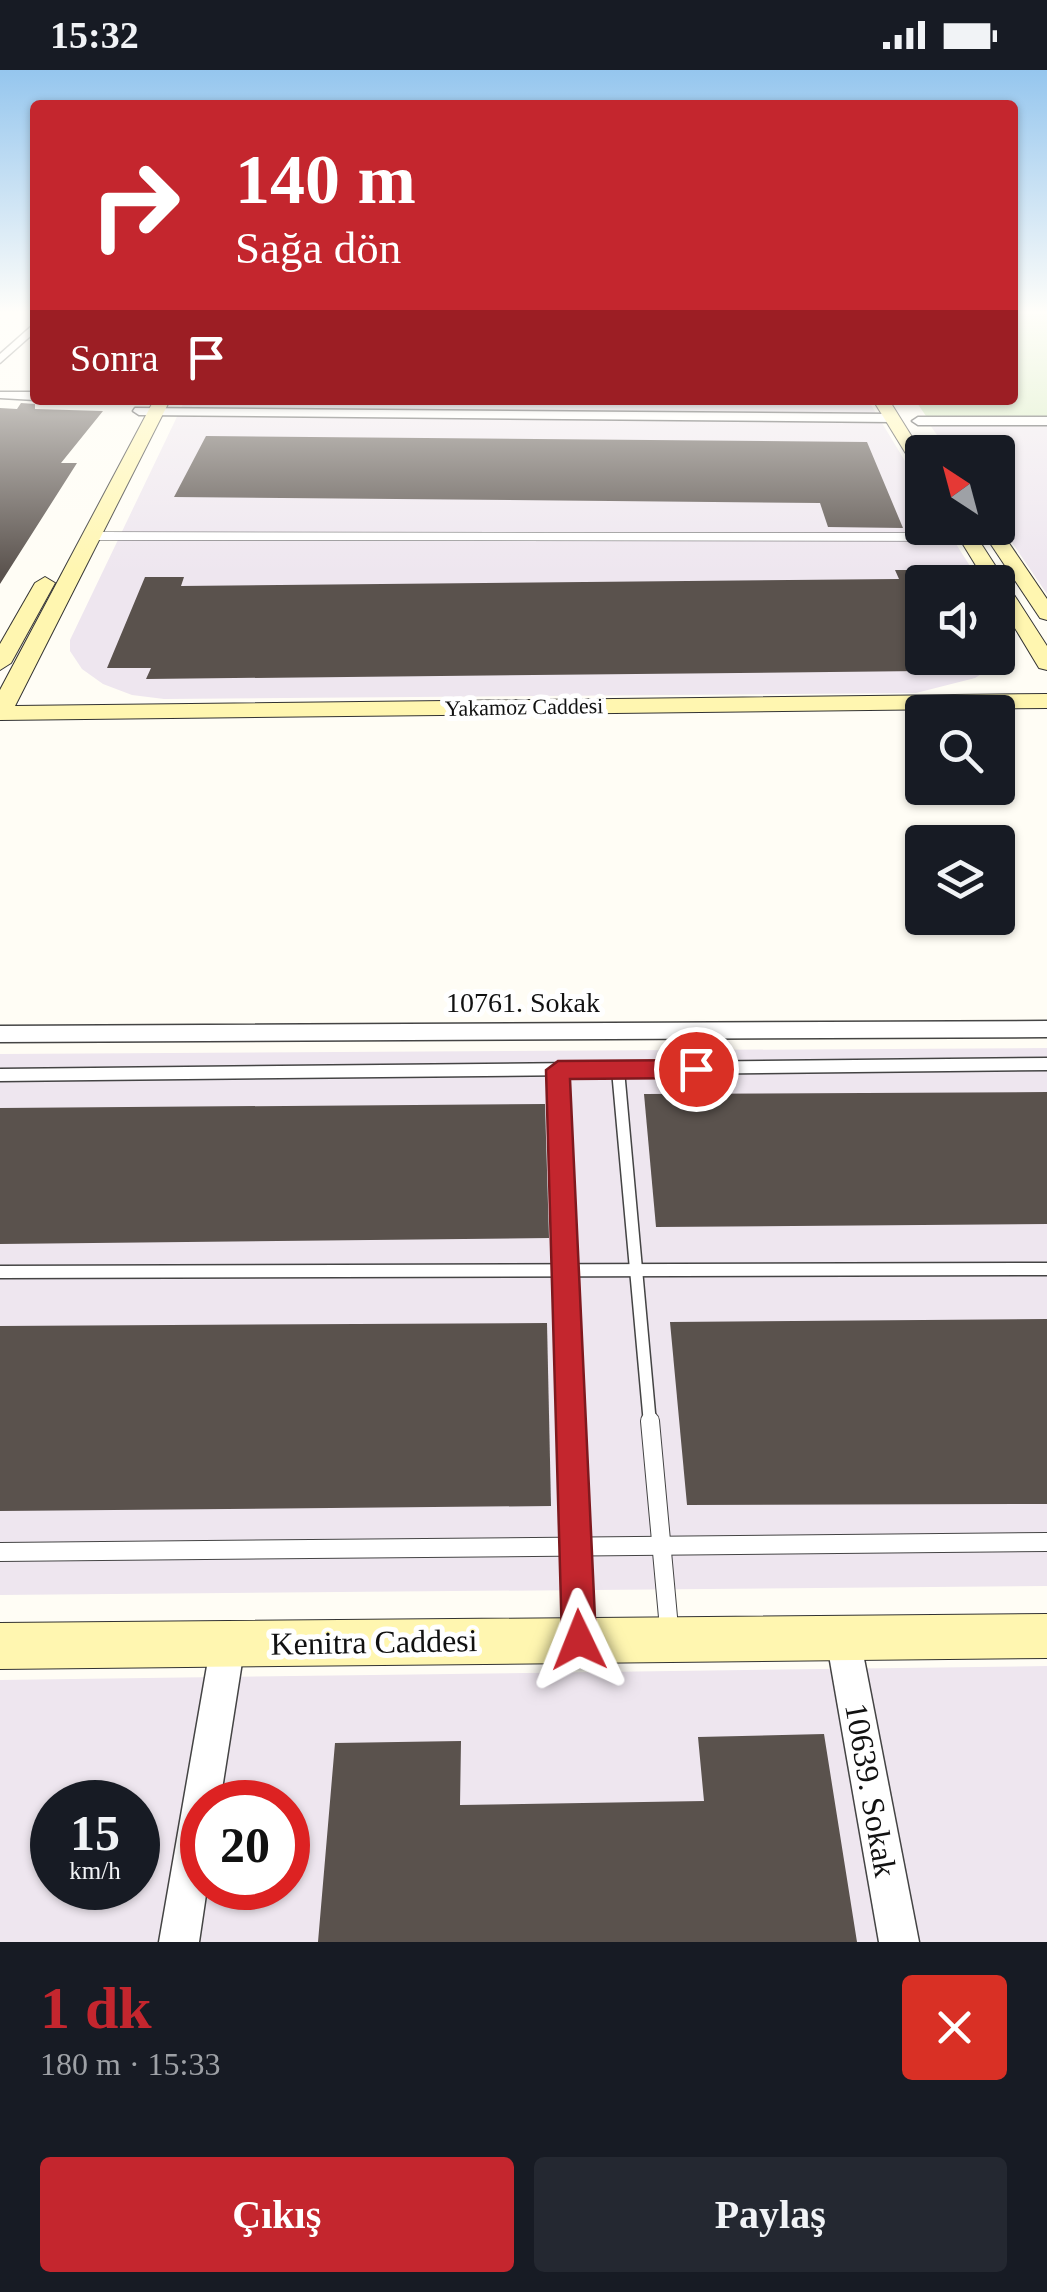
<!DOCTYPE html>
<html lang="tr">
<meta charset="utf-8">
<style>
body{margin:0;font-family:Georgia,serif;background:#242831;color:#f1f3f6;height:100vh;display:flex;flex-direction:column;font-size:38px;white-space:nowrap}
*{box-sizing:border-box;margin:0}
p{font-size:32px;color:#9ea1a6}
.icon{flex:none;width:55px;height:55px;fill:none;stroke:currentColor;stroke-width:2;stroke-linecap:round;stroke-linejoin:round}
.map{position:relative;height:1872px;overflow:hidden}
.details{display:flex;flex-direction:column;background:#171b24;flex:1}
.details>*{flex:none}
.hud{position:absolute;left:30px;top:30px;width:988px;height:305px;border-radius:10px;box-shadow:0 2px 8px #0004;background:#c4262e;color:#fff;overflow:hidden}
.needle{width:65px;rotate:324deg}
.fabs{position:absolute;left:905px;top:365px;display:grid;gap:20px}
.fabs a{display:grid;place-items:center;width:110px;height:110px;border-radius:10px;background:#171b24;box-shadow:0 2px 8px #0004;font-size:50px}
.speed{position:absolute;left:30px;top:1710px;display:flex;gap:20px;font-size:50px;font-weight:700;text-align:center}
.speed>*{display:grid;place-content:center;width:130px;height:130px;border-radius:50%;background:#171b24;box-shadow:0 2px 8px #0004;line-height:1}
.speed small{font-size:25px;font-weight:400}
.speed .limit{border:15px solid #d22;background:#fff;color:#111}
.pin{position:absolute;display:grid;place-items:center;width:85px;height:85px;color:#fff;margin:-42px;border:5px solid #fff;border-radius:50%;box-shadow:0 2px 10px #0007}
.me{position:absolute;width:110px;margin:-55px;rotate:358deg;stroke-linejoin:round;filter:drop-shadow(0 0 8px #0008)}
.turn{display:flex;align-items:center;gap:35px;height:210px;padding:0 40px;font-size:45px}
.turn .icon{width:130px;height:130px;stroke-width:2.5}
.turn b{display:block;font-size:70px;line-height:85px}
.then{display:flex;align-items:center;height:95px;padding:0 40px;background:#0003;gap:20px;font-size:38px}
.round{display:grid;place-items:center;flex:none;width:105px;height:105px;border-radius:10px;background:#242831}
.summary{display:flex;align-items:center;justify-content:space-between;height:170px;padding:0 40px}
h1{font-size:60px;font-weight:700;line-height:75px;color:#c4262e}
.button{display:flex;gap:20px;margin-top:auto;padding:20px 40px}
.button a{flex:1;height:115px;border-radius:10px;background:#c4262e;color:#fff;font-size:40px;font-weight:700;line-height:115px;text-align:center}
.button a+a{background:#242831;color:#f1f3f6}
.status{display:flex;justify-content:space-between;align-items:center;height:70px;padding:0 50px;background:#171b24;direction:ltr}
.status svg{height:28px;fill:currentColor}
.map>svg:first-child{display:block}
.industrial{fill:#eee6ef;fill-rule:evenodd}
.green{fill:#d5ebbd}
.building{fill:#5a524d}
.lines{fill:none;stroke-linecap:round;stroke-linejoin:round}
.lane-far2-casing{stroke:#444;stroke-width:9}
.lane-far1-casing{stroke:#444;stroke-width:15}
.lane-casing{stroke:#444;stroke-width:20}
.street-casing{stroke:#444;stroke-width:3}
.secondary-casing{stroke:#333;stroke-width:2}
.lane-far2{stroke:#fff;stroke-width:8}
.lane-far1{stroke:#fff;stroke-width:12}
.lane{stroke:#fff;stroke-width:18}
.street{fill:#fff;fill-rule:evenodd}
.secondary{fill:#fff6b0;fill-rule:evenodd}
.route{fill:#c4262e;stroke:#7f191e;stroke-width:2.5}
.labels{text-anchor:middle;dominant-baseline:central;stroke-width:10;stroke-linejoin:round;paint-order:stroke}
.far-street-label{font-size:22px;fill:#111;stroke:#fff}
.street-label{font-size:28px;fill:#111;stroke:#fff}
.near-street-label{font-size:32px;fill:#111;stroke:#fff}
</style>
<div class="status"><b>15:32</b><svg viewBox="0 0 49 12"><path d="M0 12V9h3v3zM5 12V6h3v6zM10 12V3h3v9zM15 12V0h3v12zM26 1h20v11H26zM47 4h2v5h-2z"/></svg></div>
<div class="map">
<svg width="1047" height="1872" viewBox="0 0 1047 1872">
<rect width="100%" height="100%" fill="#fffdf5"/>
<g class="industrial">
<path d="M185 330H868L922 419V458H946L980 512H922V588H998V541L1006 558 1007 579 1003 590 975 608 916 623 164 629 132 625 103 614 82 599 70 581V570Z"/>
<path d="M930 355H1047V524L998 452V382H949Z"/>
<path d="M1047 978V1516L0 1525V984Z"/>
<path d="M1047 1596V1872H0V1610ZM52 1732H138V1818H52ZM202 1732H288V1818H202Z"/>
</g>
<path class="green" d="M1013 243H1047V346H926L915 330H1012Z"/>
<g class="building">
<path d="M21 333 35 334V339L103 341 61 393H77L0 514V338L17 339Z"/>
<path d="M206 366 867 372 903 458 828 457 820 433 174 427Z"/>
<path d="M895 500H922V601L146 609 151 598H107L145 507H184L181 516 899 509Z"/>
<path d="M1047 1022V1154L656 1157 644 1024Z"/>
<path d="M545 1034 549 1168 0 1174V1038Z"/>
<path d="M1047 1249V1434L687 1435 670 1252Z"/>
<path d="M547 1253 551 1436 0 1441V1256Z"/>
<path d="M824 1664 857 1872H318L335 1673 461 1671 460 1735 704 1731 698 1667Z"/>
</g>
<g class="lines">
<defs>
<path id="lane-far2" d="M91 466 967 467"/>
<g id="lane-far1">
<path d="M558 1000 571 1354"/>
<path d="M618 1000 650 1354"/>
<path d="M0 1005 1047 994"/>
<path d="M0 1202 1047 1199"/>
</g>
<g id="lane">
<path d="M571 1351 579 1561"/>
<path d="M650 1351 669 1558"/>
<path d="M0 1482 1047 1472"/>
</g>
<g id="street">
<path d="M35 253V262L0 293V284Z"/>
<path d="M0 322H35V330L0 328Z"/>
<path d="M135 338 892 344 898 348 892 352 139 345 133 341Z"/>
<path d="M1047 347V355H918L912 351 918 347Z"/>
<path d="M1047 951V967L0 972V956Z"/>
<path d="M843 1551 855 1556 860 1568 919 1872H879L826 1568 831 1556Z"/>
<path d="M228 1556 240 1561 245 1573 220 1732H202V1818H207L199 1872H159L211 1573 216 1561Z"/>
</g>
<g id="secondary">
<path d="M154 330H170L15 636 1047 624V638L0 650V620Z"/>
<path d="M873 330H889L922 383V401L916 400Z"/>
<path d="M998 457 1047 529V550L1040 548 980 458Z"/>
<path d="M953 458H971L1047 576V600L1039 598 998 530V512H986Z"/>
<path d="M45 507 55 513 11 593 0 600V574L35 513Z"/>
<path d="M1047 1544V1588L0 1599V1553Z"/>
</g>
</defs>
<use href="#lane-far2" class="lane-far2-casing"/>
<use href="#lane-far1" class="lane-far1-casing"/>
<use href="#lane" class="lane-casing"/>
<use href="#street" class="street-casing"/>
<use href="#secondary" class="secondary-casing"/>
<use href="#lane-far2" class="lane-far2"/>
<use href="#lane-far1" class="lane-far1"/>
<use href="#lane" class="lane"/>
<use href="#street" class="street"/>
<use href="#secondary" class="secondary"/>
</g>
<linearGradient id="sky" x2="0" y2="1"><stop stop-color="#95c6ee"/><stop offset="0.48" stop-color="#fffefa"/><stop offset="1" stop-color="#fffefa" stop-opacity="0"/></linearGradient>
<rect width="1047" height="505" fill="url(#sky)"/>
<path class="route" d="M696 990 708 999 696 1008 570 1009 596 1570 591 1582 579 1587 567 1582 562 1570 546 1000 558 991Z"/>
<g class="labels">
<g class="far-street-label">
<text transform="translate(524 637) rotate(-1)">Yakamoz Caddesi</text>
</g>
<g class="street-label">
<text x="523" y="932">10761. Sokak</text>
</g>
<g class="near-street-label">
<text transform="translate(374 1572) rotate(-1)">Kenitra Caddesi</text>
<text transform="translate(871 1720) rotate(80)">10639. Sokak</text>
</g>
</g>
</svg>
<div class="fabs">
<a><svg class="needle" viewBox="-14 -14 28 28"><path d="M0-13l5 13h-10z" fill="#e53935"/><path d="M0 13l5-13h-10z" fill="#9ea1a6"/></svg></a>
<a><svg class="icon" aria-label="sound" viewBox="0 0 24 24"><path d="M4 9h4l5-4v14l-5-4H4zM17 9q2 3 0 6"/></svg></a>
<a><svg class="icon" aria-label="search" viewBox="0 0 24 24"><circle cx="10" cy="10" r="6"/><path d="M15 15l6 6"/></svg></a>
<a><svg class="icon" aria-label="layers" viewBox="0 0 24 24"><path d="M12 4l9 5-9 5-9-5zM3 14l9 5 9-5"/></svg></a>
</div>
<div class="speed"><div>15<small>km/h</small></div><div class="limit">20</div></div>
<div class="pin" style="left:696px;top:999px;background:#d93025"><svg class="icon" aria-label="arrive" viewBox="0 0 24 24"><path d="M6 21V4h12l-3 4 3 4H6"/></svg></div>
<svg class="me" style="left:579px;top:1570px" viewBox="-20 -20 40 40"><path d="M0-17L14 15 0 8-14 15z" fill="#c4262e" stroke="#fff" stroke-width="4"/></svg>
<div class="hud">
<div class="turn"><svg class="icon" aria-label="right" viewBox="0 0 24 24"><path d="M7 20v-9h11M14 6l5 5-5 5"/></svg><div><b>140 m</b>Sağa dön</div></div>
<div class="then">Sonra<svg class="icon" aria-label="arrive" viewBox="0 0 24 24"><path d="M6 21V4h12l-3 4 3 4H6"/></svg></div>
</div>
</div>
<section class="details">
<div class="summary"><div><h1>1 dk</h1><p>180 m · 15:33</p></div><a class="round" style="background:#d93025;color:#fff"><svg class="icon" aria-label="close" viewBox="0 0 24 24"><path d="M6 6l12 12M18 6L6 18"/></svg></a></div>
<div class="button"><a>Çıkış</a><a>Paylaş</a></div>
</section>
